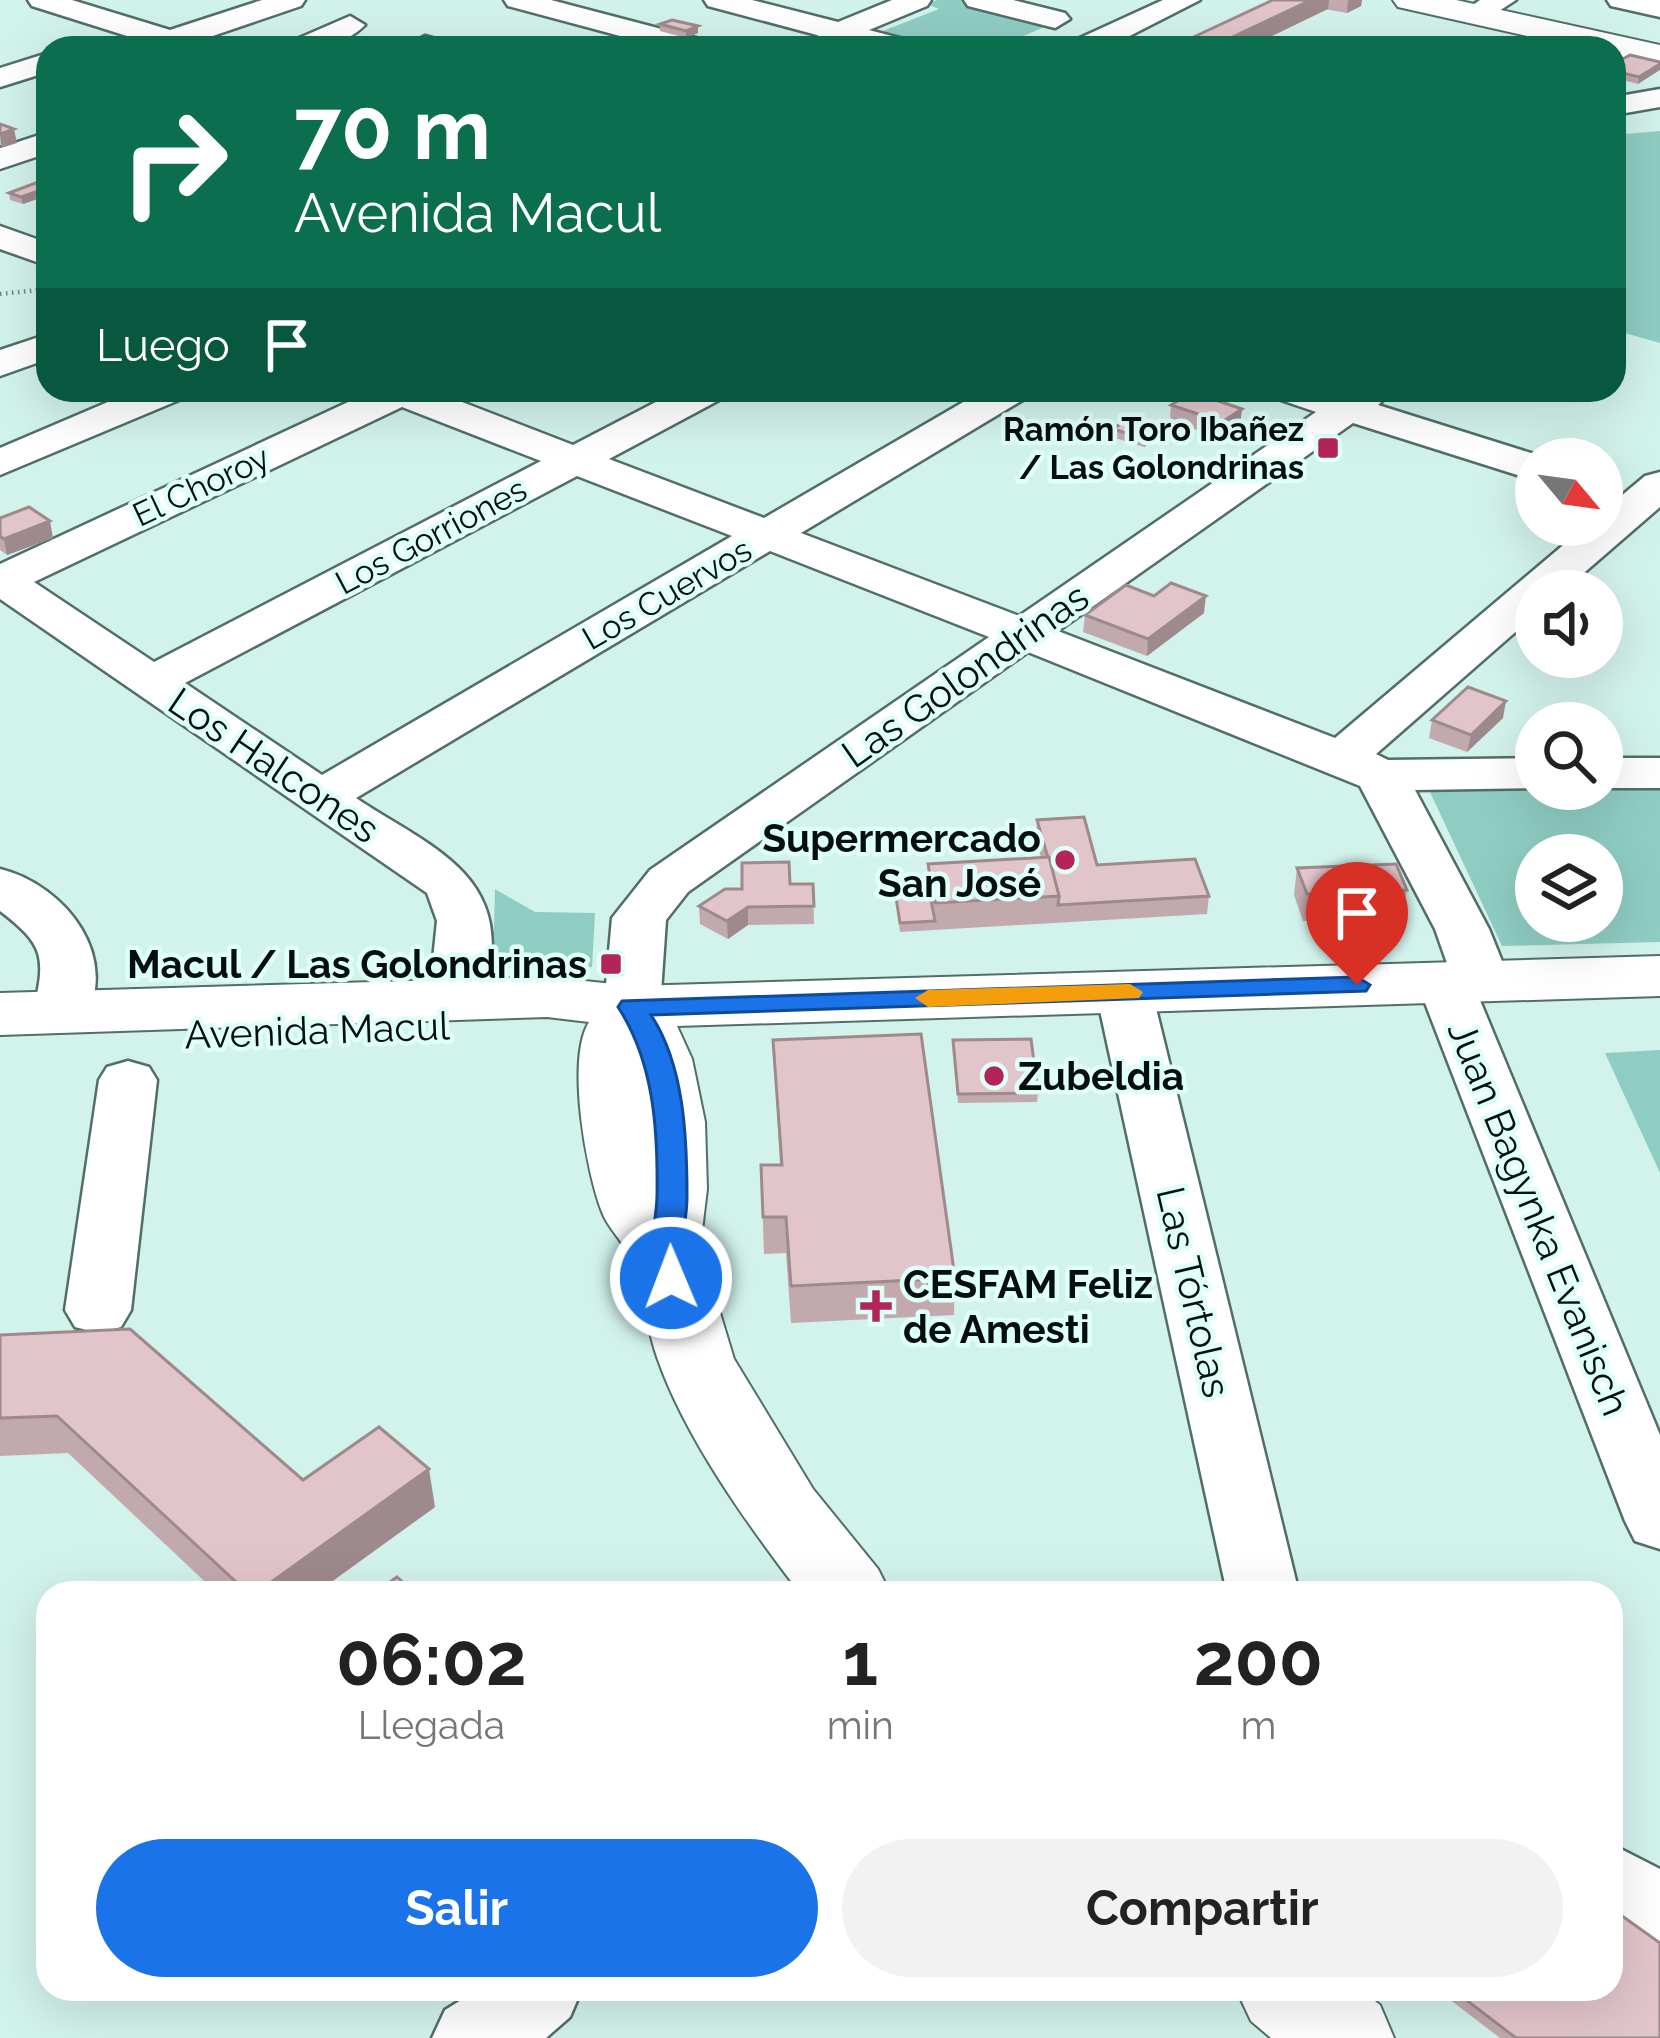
<!DOCTYPE html>
<html lang="es">
<meta charset="utf-8">
<style>
body{margin:0;font-family:Raleway,sans-serif;background:#f2f2f2;color:#222;height:100vh;display:flex;flex-direction:column;font-size:45px;white-space:nowrap}
*{box-sizing:border-box;margin:0}
p{font-size:39px;color:#767676}
.icon{flex:none;width:66px;height:66px;fill:none;stroke:currentColor;stroke-width:2;stroke-linecap:round;stroke-linejoin:round}
.map{position:relative;flex:1;overflow:hidden}
.panel{position:absolute;left:36px;top:1581px;width:1587px;height:420px;display:flex;flex-direction:column;background:#fff;border-radius:36px;box-shadow:0 12px 48px #0002}
.panel>*{flex:none}
.guide{position:absolute;left:36px;top:36px;width:1590px;height:366px;border-radius:36px;box-shadow:0 12px 48px #0002;background:#0b6e4f;color:#fff;overflow:hidden}
.needle{width:78px;rotate:119deg}
.buttons{position:absolute;left:1515px;top:438px;display:grid;gap:24px}
.buttons a{display:grid;place-items:center;width:108px;height:108px;border-radius:50%;background:#fff;box-shadow:0 12px 48px #0002;font-size:60px}
.pin{position:absolute;display:grid;place-items:center;width:102px;height:102px;color:#fff;margin:-123px -51px;border-radius:50% 50% 50% 0;rotate:-45deg;box-shadow:0 0 12px #0007}
.pin .icon{rotate:45deg}
.me{position:absolute;width:132px;margin:-66px;rotate:359deg;stroke-linejoin:round;filter:drop-shadow(0 0 9px #0008)}
.turn{display:flex;align-items:center;gap:42px;height:252px;padding:0 60px;font-size:54px}
.turn .icon{width:156px;height:156px;stroke-width:2.5}
.turn b{display:block;font-size:84px;line-height:102px}
.then{display:flex;align-items:center;height:114px;padding:0 60px;background:#0003;gap:24px;font-size:45px}
.eta{display:flex;justify-content:space-evenly;align-items:center;height:204px;text-align:center}
.eta b{font-size:72px;font-weight:700;line-height:84px}
.button{display:flex;gap:24px;margin-top:auto;padding:24px 60px}
.button a{flex:1;height:138px;border-radius:72px;background:#1a73e8;color:#fff;font-size:48px;font-weight:700;line-height:138px;text-align:center}
.button a+a{background:#f2f2f2;color:#222}
.map>svg:first-child{display:block}
.green{fill:#8fcdc3;fill-rule:evenodd}
.lines{fill:none;stroke-linecap:round;stroke-linejoin:round}
.minor-casing{stroke:#516e69;stroke-width:5}
.major-casing{stroke:#516e69;stroke-width:4}
.path{stroke:#718783;stroke-width:4.5;stroke-dasharray:1.5 4.5;stroke-linecap:butt}
.minor{fill:#fff;fill-rule:evenodd}
.major{fill:#fff;fill-rule:evenodd}
.wall{fill:#c2a9ae}
.shaded-wall{fill:#9e8a8d}
.building{fill:#e2c5ca;stroke:#9e8a8d;stroke-width:3}
.route{fill:#1a73e8;stroke:#114b97;stroke-width:3}
.slow{fill:#f59e0b}
.poi-dot{fill:#b32458;stroke:#dffff9;stroke-width:4.5}
.labels{text-anchor:middle;dominant-baseline:central;stroke-width:9;stroke-linejoin:round;paint-order:stroke}
.far-poi-label{font-size:33px;font-weight:bold;fill:#05100e;stroke:#dffff9;text-anchor:end}
.far-street-label{font-size:33px;fill:#05100e;stroke:#dffff9}
.street-label{font-size:39px;fill:#05100e;stroke:#dffff9}
.poi-label{font-size:39px;font-weight:bold;fill:#05100e;stroke:#dffff9;text-anchor:end}
</style>
<div class="map">
<svg width="1660" height="2038" viewBox="0 0 1660 2038">
<rect width="100%" height="100%" fill="#d2f2ec"/>
<g class="green">
<path d="M937 0H970L1058 21 996 48H934L883 31 939 9 927 4Z"/>
<path d="M1660 131V343L1614 330V135Z"/>
<path d="M1660 787V942L1502 946 1429 790ZM1536 855H1602V921H1536Z"/>
<path d="M495 889 535 912 595 913 592 967 493 969Z"/>
<path d="M1660 1050V1173L1605 1053Z"/>
</g>
<g class="lines">
<defs>
<g id="minor">
<path d="M28 0H72L170 30 262 0H305L301 6 201 40 211 48H165L32 6Z"/>
<path d="M504 0H551L711 42 715 48H665L508 6Z"/>
<path d="M704 0H752L838 22 892 0H931L927 6 869 30 915 42 919 48 832 44 817 35 708 6Z"/>
<path d="M964 0H1013L1065 13 1070 19 1055 28 968 6Z"/>
<path d="M1163 0H1200L1106 48H1067L1071 42Z"/>
<path d="M1480 0H1516L1485 20H1465L1460 14Z"/>
<path d="M1607 0H1660V17L1611 6Z"/>
<path d="M350 16 365 25C343 47 315 48 286 48L290 42Z"/>
<path d="M425 36 436 39 438 48H403Z"/>
<path d="M48 53V72L0 87V68Z"/>
<path d="M1660 89V107L1614 115V97Z"/>
<path d="M48 132V153L0 169V148Z"/>
<path d="M0 226 48 243V266L0 249Z"/>
<path d="M48 334V359L0 376V350Z"/>
<path d="M136 390H190L184 398 0 475V448Z"/>
<path d="M374 390H431L573 445 679 390H729L723 398 609 459 764 518 984 390H1032L1026 398 801 533 1019 616 1316 412 1275 398 1269 390 1342 394 1394 390 1378 405 1550 459H1536V481L1353 423 1058 631 1335 738 1587 525H1602V512L1645 476 1660 472V507L1563 591H1536V614L1376 754 1388 760 1536 758V788L1415 790 1489 929 1510 981 1502 993 1479 998 1660 1435V1549L1635 1541 1625 1521 1417 982 1425 970 1448 966 1435 929 1360 786 1028 652 688 892 666 920 660 1007 652 1020 632 1025 612 1020 604 1007 612 918 650 870 989 637 770 551 356 798C418 840 501 869 491 957 488 976 488 994 477 1010L457 1016 437 1010 429 998 437 921 427 893 0 599V564ZM402 407 541 461 154 662 34 582ZM577 476 732 536 322 775 185 683Z"/>
<rect x="1602" y="758" width="58" height="30"/>
<path d="M0 869C66 885 124 960 81 1025L61 1030 41 1025 33 1012C46 958 45 945 0 911Z"/>
<path d="M1124 975 1144 980 1152 992 1299 1593H1227L1096 992 1104 980Z"/>
<path d="M128 1061 149 1067 157 1080 131 1310 121 1327 98 1333 75 1327 65 1310 99 1080 107 1067Z"/>
<path d="M1611 1844 1660 1869V1952L1631 1941 1611 1927Z"/>
<path d="M479 1989H582L570 2017 546 2038H432L445 2010Z"/>
</g>
<g id="major">
<path d="M1393 0H1456L1660 45V65L1614 55V48H1581L1398 7Z"/>
<path d="M1660 956V996L677 1026 692 1059 705 1122 707 1189 700 1247 734 1359 813 1489 878 1569 890 1593H800C748 1525 685 1438 657 1357 645 1323 643 1282 626 1250 619 1237 607 1226 602 1212 586 1171 566 1059 589 1022L547 1017 0 1035V993L547 977 632 986Z"/>
<path d="M1236 1989H1360L1380 2005 1394 2038H1271L1251 2021Z"/>
</g>
</defs>
<use href="#minor" class="minor-casing"/>
<use href="#major" class="major-casing"/>
<path class="path" d="M0 294 48 289"/>
<use href="#minor" class="minor"/>
<use href="#major" class="major"/>
</g>
<g class="wall">
<path d="M1273 0H1362L1361 6 1347 13Z"/>
<path d="M660 24 698 26V33L686 38 660 31Z"/>
<path d="M1660 62 1638 84 1614 78V64Z"/>
<path d="M48 186V195L23 204 10 200 9 193Z"/>
<path d="M1171 405 1242 409 1240 424 1220 438 1170 421Z"/>
<path d="M1113 429 1160 436 1144 447 1112 437Z"/>
<path d="M0 518 53 538 7 555 0 550Z"/>
<path d="M1204 613 1147 656 1083 632 1085 615Z"/>
<path d="M1503 718 1467 752 1429 738 1432 720Z"/>
<path d="M1037 820 1097 865 1209 896 1207 914 900 932 895 891 927 890 928 864 1041 858 1036 838Z"/>
<path d="M1297 868 1407 890 1402 917 1303 921 1294 895Z"/>
<path d="M790 884H813L814 924 748 925 728 939 700 924 699 906Z"/>
<path d="M773 1040 955 1278 954 1315 791 1323 786 1253 764 1254 761 1165H780Z"/>
<path d="M953 1040 1038 1093 1037 1102 958 1103Z"/>
<path d="M0 1335 303 1480 435 1507 316 1593H217L68 1453 0 1456Z"/>
<path d="M1436 1989H1611L1660 2038H1500Z"/>
</g>
<g class="shaded-wall">
<path d="M1311 0H1329L1328 9 1247 48H1209Z"/>
<path d="M1348 0H1362L1361 6 1347 13Z"/>
<path d="M698 26V33L686 38V31Z"/>
<path d="M1660 64V70L1638 84 1639 77Z"/>
<path d="M14 129 17 143 1 148 0 134Z"/>
<path d="M48 188V195L23 204 21 197Z"/>
<path d="M1242 409 1240 424 1220 438 1222 422Z"/>
<path d="M1161 428 1160 436 1144 447 1145 439Z"/>
<path d="M50 521 53 538 7 555 4 539Z"/>
<path d="M1206 596 1204 613 1147 656 1148 639Z"/>
<path d="M1506 701 1503 718 1467 752 1471 735Z"/>
<path d="M748 907V925L728 939 727 921Z"/>
<path d="M429 1469 435 1507 316 1593H256Z"/>
</g>
<g class="building">
<path d="M1273 0H1311L1209 48H1170Z"/>
<path d="M672 20 698 26 686 31 660 24Z"/>
<path d="M1630 55 1660 62V64L1639 77 1614 71V64Z"/>
<path d="M0 124 14 129 0 134Z"/>
<path d="M38 182 48 186V188L21 197 9 193Z"/>
<path d="M1192 392 1242 409 1222 422 1171 405Z"/>
<path d="M1129 418 1161 428 1145 439 1113 429Z"/>
<path d="M29 507 50 521 4 539 0 536V518Z"/>
<path d="M1171 583 1206 596 1148 639 1085 615 1126 585 1154 596Z"/>
<path d="M1468 687 1506 701 1471 735 1432 720Z"/>
<path d="M1084 817 1097 865 1195 859 1209 896 1058 905 1059 896 1037 820Z"/>
<path d="M1049 857 1059 896 935 903 928 864Z"/>
<path d="M789 862 790 884H813L814 906 748 907 727 921 699 906 725 889H742V863Z"/>
<path d="M1396 864 1407 890 1307 894 1297 868Z"/>
<path d="M929 890 935 921 900 923 895 891Z"/>
<path d="M921 1034 955 1278 791 1286 786 1217H763L761 1165H782L773 1040Z"/>
<path d="M1031 1039 1038 1093 958 1094 953 1040Z"/>
<path d="M130 1329 303 1480 379 1427 429 1469 256 1593H248L57 1416 0 1418V1335Z"/>
<path d="M397 1577 415 1593H375Z"/>
<path d="M1611 1908 1660 1943V2038H1516L1452 1989H1611Z"/>
</g>
<path class="route" d="M1357 977 1370 985 1366 991 651 1015C684 1065 687 1136 687 1196 687 1231 676 1239 686 1278L682 1285H660C642 1253 657 1229 657 1195 658 1130 654 1062 618 1007L622 1001Z"/>
<path class="slow" d="M1130 984 1143 992 1139 998 928 1007 915 998 928 990Z"/>
<g class="poi-dot">
<rect x="1316" y="436" width="24" height="24" rx="6"/>
<circle cx="1065" cy="860" r="12"/>
<rect x="599" y="952" width="24" height="24" rx="6"/>
<circle cx="994" cy="1076" r="12"/>
<path d="M870 1288h12v12h12v12h-12v12h-12v-12h-12v-12h12z"/>
</g>
<g class="labels">
<g class="far-poi-label">
<text x="1304" y="429">Ramón Toro Ibañez<tspan x="1304" dy="38">/ Las Golondrinas</tspan></text>
</g>
<g class="far-street-label">
<text transform="translate(201 486) rotate(-25)">El Choroy</text>
<text transform="translate(431 536) rotate(-28)">Los Gorriones</text>
<text transform="translate(667 594) rotate(-30)">Los Cuervos</text>
</g>
<g class="street-label">
<text transform="translate(965 675) rotate(-35)">Las Golondrinas</text>
<text transform="translate(274 765) rotate(34)">Los Halcones</text>
<text transform="translate(317 1030) rotate(-2)">Avenida Macul</text>
<text transform="translate(1539 1218) rotate(68)">Juan Bagynka Evanisch</text>
<text transform="translate(1194 1292) rotate(77)">Las Tórtolas</text>
</g>
<g class="poi-label">
<text x="1041" y="838">Supermercado<tspan x="1041" dy="45">San José</tspan></text>
<text x="587" y="964">Macul / Las Golondrinas</text>
<text x="1018" y="1076" text-anchor="start">Zubeldia</text>
<text x="903" y="1284" text-anchor="start">CESFAM Feliz<tspan x="903" dy="45">de Amesti</tspan></text>
</g>
</g>
</svg>
<div class="buttons">
<a><svg class="needle" viewBox="-14 -14 28 28"><path d="M0-13l5 13h-10z" fill="#e53935"/><path d="M0 13l5-13h-10z" fill="#767676"/></svg></a>
<a><svg class="icon" aria-label="sound" viewBox="0 0 24 24"><path d="M4 9h4l5-4v14l-5-4H4zM17 9q2 3 0 6"/></svg></a>
<a><svg class="icon" aria-label="search" viewBox="0 0 24 24"><circle cx="10" cy="10" r="6"/><path d="M15 15l6 6"/></svg></a>
<a><svg class="icon" aria-label="layers" viewBox="0 0 24 24"><path d="M12 4l9 5-9 5-9-5zM3 14l9 5 9-5"/></svg></a>
</div>
<div class="pin" style="left:1357px;top:985px;background:#d93025"><svg class="icon" aria-label="arrive" viewBox="0 0 24 24"><path d="M6 21V4h12l-3 4 3 4H6"/></svg></div>
<svg class="me" style="left:671px;top:1278px" viewBox="-20 -20 40 40"><circle r="17" fill="#1a73e8" stroke="#fff" stroke-width="3"/><path d="M0-11L8 9 0 5-8 9z" fill="#fff"/></svg>
<div class="guide">
<div class="turn"><svg class="icon" aria-label="right" viewBox="0 0 24 24"><path d="M7 20v-9h11M14 6l5 5-5 5"/></svg><div><b>70 m</b>Avenida Macul</div></div>
<div class="then">Luego<svg class="icon" aria-label="arrive" viewBox="0 0 24 24"><path d="M6 21V4h12l-3 4 3 4H6"/></svg></div>
</div>
<section class="panel">
<div class="eta">
<div><b>06:02</b><p>Llegada</p></div>
<div><b>1</b><p>min</p></div>
<div><b>200</b><p>m</p></div>
</div>
<div class="button"><a>Salir</a><a>Compartir</a></div>
</section>
</div>
